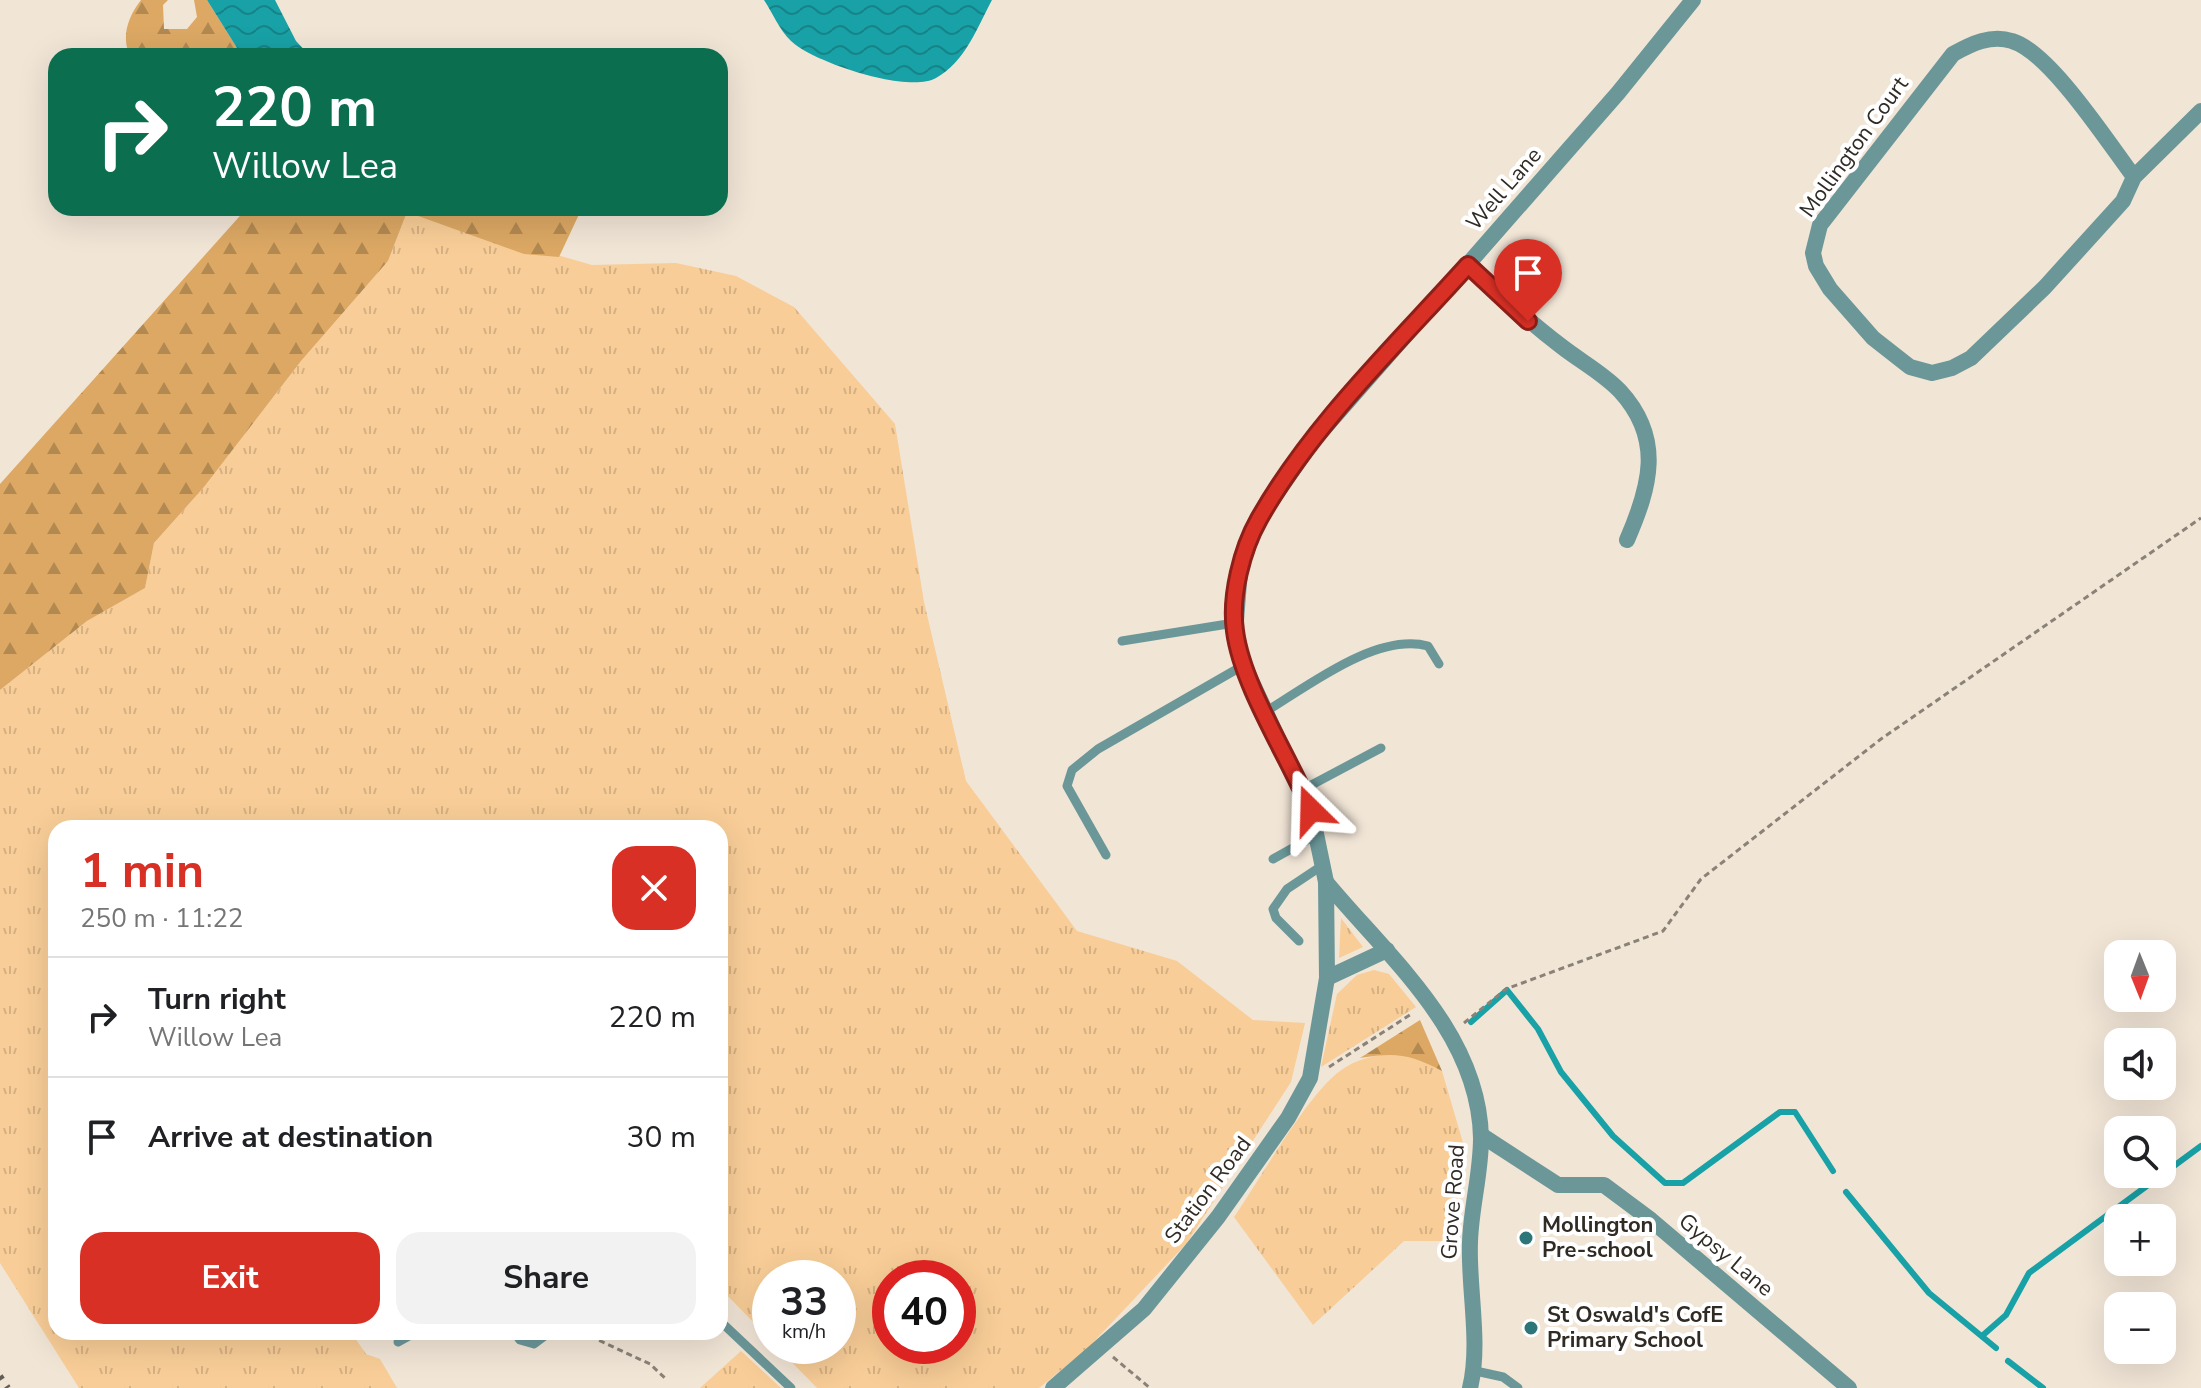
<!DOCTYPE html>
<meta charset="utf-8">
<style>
body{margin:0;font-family:"Nunito Sans",sans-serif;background:#f2f2f2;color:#202124;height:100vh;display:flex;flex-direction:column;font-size:30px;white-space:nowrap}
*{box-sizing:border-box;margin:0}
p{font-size:26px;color:#757577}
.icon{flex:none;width:44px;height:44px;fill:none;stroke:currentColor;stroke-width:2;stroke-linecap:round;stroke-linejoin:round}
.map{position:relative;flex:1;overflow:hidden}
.sheet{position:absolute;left:48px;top:820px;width:680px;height:520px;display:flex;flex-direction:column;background:#fff;border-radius:24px;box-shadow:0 8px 32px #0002}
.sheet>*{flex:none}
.hud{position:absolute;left:48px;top:48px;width:680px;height:168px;border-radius:24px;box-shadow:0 8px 32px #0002;background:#0b6e4f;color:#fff;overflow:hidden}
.needle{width:52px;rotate:179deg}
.fabs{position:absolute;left:2104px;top:940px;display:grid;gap:16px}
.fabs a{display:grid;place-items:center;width:72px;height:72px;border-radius:16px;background:#fff;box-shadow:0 8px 32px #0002;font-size:40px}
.speed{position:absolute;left:752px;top:1260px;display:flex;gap:16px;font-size:40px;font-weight:700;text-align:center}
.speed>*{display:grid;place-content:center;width:104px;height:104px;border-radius:50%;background:#fff;box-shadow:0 8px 32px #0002;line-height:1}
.speed small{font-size:20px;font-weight:400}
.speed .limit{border:12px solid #d22;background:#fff;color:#111}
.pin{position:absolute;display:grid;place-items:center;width:68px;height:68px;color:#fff;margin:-82px -34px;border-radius:50% 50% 50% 0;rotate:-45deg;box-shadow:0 0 8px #0007}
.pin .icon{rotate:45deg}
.me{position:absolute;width:88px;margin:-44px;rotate:338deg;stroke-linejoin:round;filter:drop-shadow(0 0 6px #0008)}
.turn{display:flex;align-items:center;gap:28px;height:168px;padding:0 32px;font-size:36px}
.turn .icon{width:104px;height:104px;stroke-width:2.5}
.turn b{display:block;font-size:56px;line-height:68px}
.round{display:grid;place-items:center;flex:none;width:84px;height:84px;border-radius:24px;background:#f2f2f2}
.summary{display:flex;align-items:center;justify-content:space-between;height:136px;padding:0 32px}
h1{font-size:48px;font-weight:700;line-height:60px;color:#d93025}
.primary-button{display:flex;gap:16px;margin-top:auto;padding:16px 32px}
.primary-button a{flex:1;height:92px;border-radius:24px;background:#d93025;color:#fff;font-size:32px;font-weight:700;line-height:92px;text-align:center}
.primary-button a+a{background:#f2f2f2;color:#202124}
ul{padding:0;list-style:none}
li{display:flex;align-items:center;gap:24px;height:120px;padding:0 32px;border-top:2px solid #e0e0e0}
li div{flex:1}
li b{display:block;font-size:30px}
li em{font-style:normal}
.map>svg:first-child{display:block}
.grass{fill:url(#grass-tufts);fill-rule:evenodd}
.forest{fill:url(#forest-firs)}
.water{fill:url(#water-waves)}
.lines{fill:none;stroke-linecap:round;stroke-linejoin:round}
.stream{stroke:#18a1a6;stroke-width:6}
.path{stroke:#8a8177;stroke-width:3;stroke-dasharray:6 4;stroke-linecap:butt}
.service{stroke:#6b9799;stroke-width:9}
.minor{stroke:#6b9799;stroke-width:16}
.tertiary{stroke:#6b9799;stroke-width:16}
.rail{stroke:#655e56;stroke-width:6;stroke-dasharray:4 8;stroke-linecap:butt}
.route-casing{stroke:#8d1f18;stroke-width:20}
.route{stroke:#d93025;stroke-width:14}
.poi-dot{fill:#2c7679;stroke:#fff;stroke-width:3}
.labels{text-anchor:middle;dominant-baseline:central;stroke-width:8;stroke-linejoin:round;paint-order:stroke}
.street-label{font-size:22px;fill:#302b25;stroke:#fff}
.poi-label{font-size:22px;font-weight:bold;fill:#302b25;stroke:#fff;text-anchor:start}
</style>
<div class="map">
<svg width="2201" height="1388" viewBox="0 0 2201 1388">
<defs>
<pattern id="grass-tufts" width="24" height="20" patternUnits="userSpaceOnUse" patternTransform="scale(2)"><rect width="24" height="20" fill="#f8cd97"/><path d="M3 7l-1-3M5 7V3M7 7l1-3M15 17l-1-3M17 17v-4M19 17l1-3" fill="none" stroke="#d5b082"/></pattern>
<pattern id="forest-firs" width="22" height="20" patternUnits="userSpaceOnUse" patternTransform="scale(2)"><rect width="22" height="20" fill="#dca864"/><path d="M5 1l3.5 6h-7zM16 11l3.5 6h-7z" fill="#b38952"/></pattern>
<pattern id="water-waves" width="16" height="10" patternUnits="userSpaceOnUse" patternTransform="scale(2)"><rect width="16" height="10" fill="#18a1a6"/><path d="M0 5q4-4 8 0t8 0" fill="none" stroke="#168387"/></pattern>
</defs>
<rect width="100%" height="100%" fill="#f1e5d6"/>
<g class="grass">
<path d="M407 212 592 265 676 263 736 276 794 307 895 424 924 602 966 781 1077 931 1177 961 1253 1020 1305 1023 1291 1082 1186 1244 1086 1350 1039 1388H817L776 1346H838V1278H770V1339L720 1288V828H56V1332H351L366 1354 380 1359 397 1388H79L0 1263V690L87 621 145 588 154 543 204 487 301 361 388 261ZM890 1278H958V1346H890Z"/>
<path d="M1341 918 1363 947 1339 958Z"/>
<path d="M1374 970 1389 974 1416 1007 1321 1067 1337 994 1357 975Z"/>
<path d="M1392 1053 1418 1058 1442 1071 1466 1153 1451 1241H1404L1313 1325 1234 1217C1259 1181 1307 1095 1340 1071 1356 1059 1373 1056 1392 1053Z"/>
<path d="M741 1351 781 1388H700Z"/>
</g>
<g class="forest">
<path d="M141 0H168L163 5 164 29H187L197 17 194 0H207L242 56H130C121 36 128 17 141 0Z"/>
<path d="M247 208H582L559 257 524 254 407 212 388 261 301 361 204 487 154 543 145 588 87 621 0 690V484Z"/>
<path d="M1420 1020 1442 1071C1410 1054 1396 1052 1360 1058Z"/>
</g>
<g class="water">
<path d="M207 0H275L296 41 310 56H242Z"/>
<path d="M764 0H992C977 28 965 62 936 78 908 94 813 62 791 41 780 31 772 12 764 0Z"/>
</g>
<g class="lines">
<g class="stream">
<path d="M1471 1022 1507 990 1538 1029 1561 1072 1613 1136 1665 1183H1683L1780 1112H1795L1833 1171"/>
<path d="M1846 1192 1929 1293 1996 1348"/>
<path d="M1982 1336 2006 1315 2029 1273 2201 1146"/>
<path d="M2008 1361 2043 1388"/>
</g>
<g class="path">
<path d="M1464 1023 1506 989 1663 931 1701 879 1881 739 2201 518"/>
<path d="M1329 1067 1413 1013"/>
<path d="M581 1332 650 1364 666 1379"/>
<path d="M1113 1357 1150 1388"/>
</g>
<g class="service">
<path d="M1122 641 1234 623"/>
<path d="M1265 712C1308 686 1377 632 1428 646L1439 664"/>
<path d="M1302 790 1381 748"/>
<path d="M1106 855 1067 786 1072 770 1098 749 1244 665"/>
<path d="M1273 859 1318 834"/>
<path d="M1299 941 1276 918 1273 909 1287 889 1323 865"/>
<path d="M720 1321 791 1388"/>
<path d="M514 1332 520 1340 534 1344 550 1332"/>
<path d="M398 1342 416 1332"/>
<path d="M1471 1370 1503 1377 1518 1388"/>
</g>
<g class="minor">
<path d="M2134 177C2109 144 2050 52 2012 41 1991 34 1971 44 1953 54L1820 225 1813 253 1816 266 1830 289 1873 338 1910 367 1932 373 1952 368 1971 358 2045 287 2123 201 2134 177 2201 111"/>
<path d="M1468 265C1498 293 1528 321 1561 346 1580 361 1603 373 1620 391 1664 439 1650 487 1627 540"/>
<path d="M1481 1135 1558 1185H1604L1651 1220 1849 1388"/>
</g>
<g class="tertiary">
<path d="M1326 882C1388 957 1479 1032 1481 1138 1481 1174 1471 1207 1470 1242 1468 1287 1481 1344 1470 1388"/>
<path d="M1327 978 1387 950"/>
<path d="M1053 1388 1144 1309 1218 1217 1288 1118 1310 1078 1327 978 1326 882 1311 810 1244 665 1235 634 1240 569 1258 520 1313 441 1618 93 1693 0"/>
</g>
<path class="rail" d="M0 1376 8 1388"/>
</g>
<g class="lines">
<defs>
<path id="route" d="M1311 810C1289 757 1242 686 1235 631 1230 596 1242 549 1259 519 1312 425 1396 345 1468 265L1528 321"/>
</defs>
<use href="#route" class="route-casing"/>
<use href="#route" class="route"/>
</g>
<g class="poi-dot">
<circle cx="1526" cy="1238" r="8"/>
<circle cx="1531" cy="1328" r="8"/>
</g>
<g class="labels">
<g class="street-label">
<text transform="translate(1854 147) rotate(-54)">Mollington Court</text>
<text transform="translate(1504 189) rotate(-49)">Well Lane</text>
<text transform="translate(1208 1190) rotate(-53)">Station Road</text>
<text transform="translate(1453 1202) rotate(-86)">Grove Road</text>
<text transform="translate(1726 1255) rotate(40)">Gypsy Lane</text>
</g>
<g class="poi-label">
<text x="1542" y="1225">Mollington<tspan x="1542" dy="25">Pre-school</tspan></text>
<text x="1547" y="1315">St Oswald's CofE<tspan x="1547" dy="25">Primary School</tspan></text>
</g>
</g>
</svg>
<div class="fabs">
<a><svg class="needle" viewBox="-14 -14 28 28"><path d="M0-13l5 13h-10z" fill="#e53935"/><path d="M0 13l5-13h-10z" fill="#757577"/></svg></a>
<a><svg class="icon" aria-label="sound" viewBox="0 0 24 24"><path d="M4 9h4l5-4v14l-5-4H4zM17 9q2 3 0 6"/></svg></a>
<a><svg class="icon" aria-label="search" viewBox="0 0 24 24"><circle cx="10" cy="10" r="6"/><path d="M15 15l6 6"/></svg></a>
<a>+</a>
<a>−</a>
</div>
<div class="speed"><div>33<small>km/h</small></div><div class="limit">40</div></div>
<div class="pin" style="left:1528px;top:321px;background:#d93025"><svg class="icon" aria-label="arrive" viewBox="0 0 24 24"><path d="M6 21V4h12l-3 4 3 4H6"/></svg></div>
<svg class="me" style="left:1311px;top:810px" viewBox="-20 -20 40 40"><path d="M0-17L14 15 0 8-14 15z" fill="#d93025" stroke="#fff" stroke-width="4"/></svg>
<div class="hud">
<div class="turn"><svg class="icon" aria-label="right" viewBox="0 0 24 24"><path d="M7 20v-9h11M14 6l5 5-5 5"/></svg><div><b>220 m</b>Willow Lea</div></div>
</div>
<section class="sheet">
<div class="summary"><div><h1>1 min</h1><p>250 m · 11:22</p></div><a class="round" style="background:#d93025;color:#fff"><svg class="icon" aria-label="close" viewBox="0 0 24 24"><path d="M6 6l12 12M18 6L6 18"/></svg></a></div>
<ul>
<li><svg class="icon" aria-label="right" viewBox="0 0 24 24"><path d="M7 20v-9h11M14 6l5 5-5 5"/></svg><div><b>Turn right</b><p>Willow Lea</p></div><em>220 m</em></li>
<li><svg class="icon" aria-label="arrive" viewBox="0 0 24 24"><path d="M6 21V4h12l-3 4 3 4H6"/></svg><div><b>Arrive at destination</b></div><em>30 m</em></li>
</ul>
<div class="primary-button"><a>Exit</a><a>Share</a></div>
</section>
</div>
